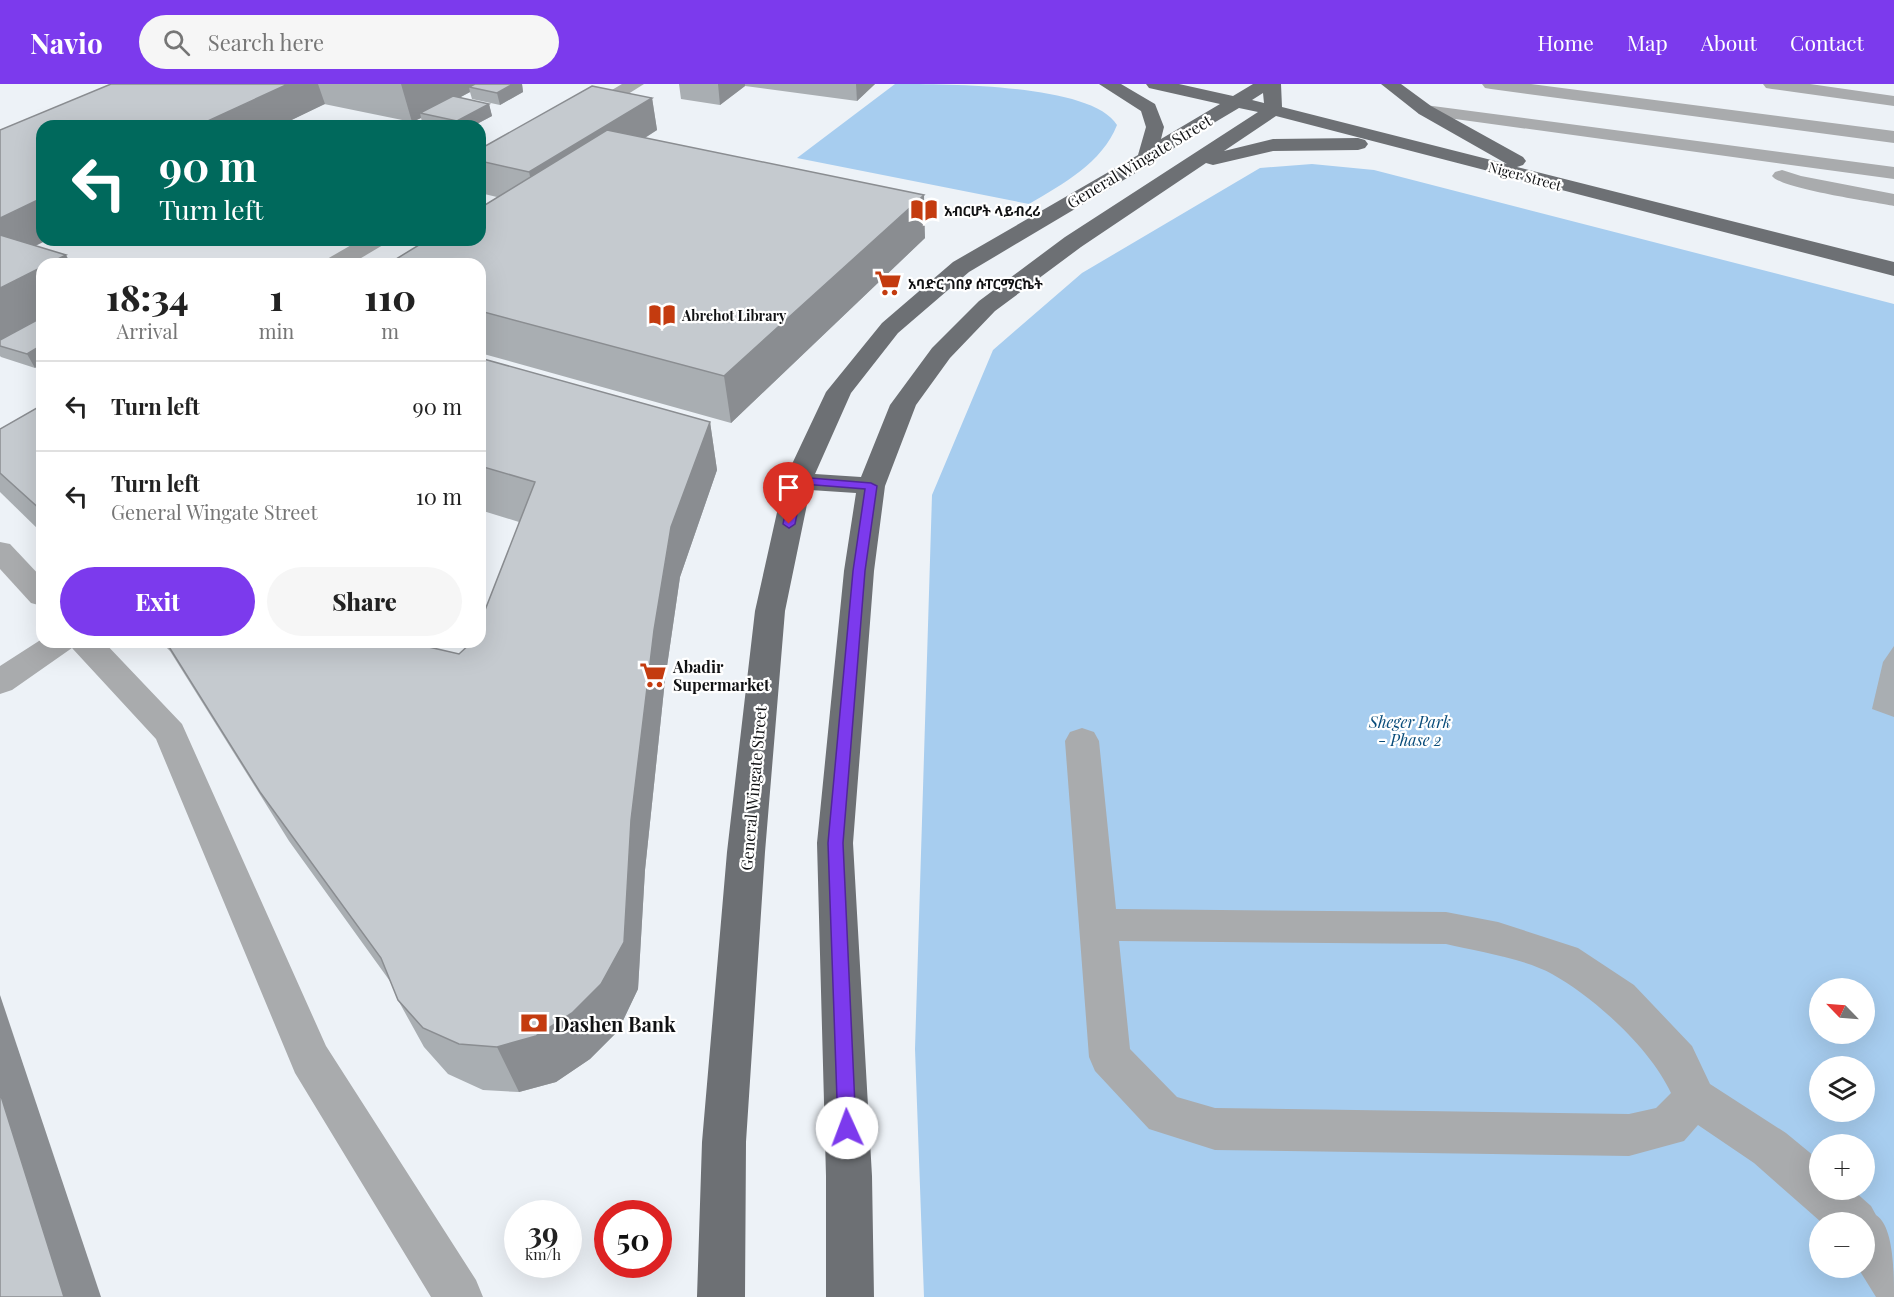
<!DOCTYPE html>
<meta charset="utf-8">
<style>
body{margin:0;font-family:"Playfair Display","Noto Sans Ethiopic",serif;background:#f6f6f6;color:#222;height:100vh;display:flex;flex-direction:column;font-size:22px;white-space:nowrap}
*{box-sizing:border-box;margin:0}
p{font-size:20px;color:#767676}
.icon{flex:none;width:33px;height:33px;fill:none;stroke:currentColor;stroke-width:2;stroke-linecap:round;stroke-linejoin:round}
.map{position:relative;flex:1;overflow:hidden}
.details{position:absolute;left:36px;top:174px;width:450px;height:390px;display:flex;flex-direction:column;background:#fff;border-radius:18px;box-shadow:0 6px 24px #0002}
.details>*{flex:none}
.guide{position:absolute;left:36px;top:36px;width:450px;height:126px;border-radius:18px;box-shadow:0 6px 24px #0002;background:#00695c;color:#fff;overflow:hidden}
.needle{width:39px;rotate:295deg}
.fabs{position:absolute;left:1809px;top:894px;display:grid;gap:12px}
.fabs a{display:grid;place-items:center;width:66px;height:66px;border-radius:50%;background:#fff;box-shadow:0 6px 24px #0002;font-size:30px}
.speed{position:absolute;left:504px;top:1116px;display:flex;gap:12px;font-size:30px;font-weight:700;text-align:center}
.speed>*{display:grid;place-content:center;width:78px;height:78px;border-radius:50%;background:#fff;box-shadow:0 6px 24px #0002;line-height:1}
.speed small{font-size:15px;font-weight:400}
.speed .limit{border:9px solid #d22;background:#fff;color:#111}
.pin{position:absolute;display:grid;place-items:center;width:51px;height:51px;color:#fff;margin:-62px -26px;border-radius:50% 50% 50% 0;rotate:-45deg;box-shadow:0 0 6px #0007}
.pin .icon{rotate:45deg}
.me{position:absolute;width:66px;margin:-33px;rotate:358deg;stroke-linejoin:round;filter:drop-shadow(0 0 4px #0008)}
.turn{display:flex;align-items:center;gap:21px;height:126px;padding:0 24px;font-size:27px}
.turn .icon{width:78px;height:78px;stroke-width:2.5}
.turn b{display:block;font-size:42px;line-height:51px}
.eta{display:flex;justify-content:space-evenly;align-items:center;height:102px;text-align:center}
.eta b{font-size:36px;font-weight:800;line-height:42px}
.button{display:flex;gap:12px;margin-top:auto;padding:12px 24px}
.button a{flex:1;height:69px;border-radius:36px;background:#7c3aed;color:#fff;font-size:24px;font-weight:800;line-height:69px;text-align:center}
.button a+a{background:#f6f6f6;color:#222}
ul{padding:0;list-style:none}
li{display:flex;align-items:center;gap:18px;height:90px;padding:0 24px;border-top:2px solid #e0e0e0}
li div{flex:1}
li b{display:block;font-size:22px}
li em{font-style:normal}
header{display:flex;align-items:center;gap:36px;box-sizing:border-box;height:84px;padding:0 30px;background:#7c3aed;color:#fff}
header strong{font-size:28px}
nav{display:flex;gap:33px;margin-inline-start:auto;font-size:21px}
.search{width:420px;height:54px;background:#f6f6f6;display:flex;align-items:center;gap:15px;box-sizing:border-box;padding:0 21px;border-radius:33px;color:#767676;font-size:22px}
.map>svg:first-child{display:block}
.green{fill:#a7cdef;fill-rule:evenodd}
.lines{fill:none;stroke-linecap:round;stroke-linejoin:round}
.minor{fill:#a9abad;fill-rule:evenodd}
.major{fill:#6d7074;fill-rule:evenodd}
.wall{fill:#a9aeb2}
.shaded-wall{fill:#8a8d91}
.building{fill:#c5cacf;stroke:#8a8d91;stroke-width:1.5}
.route{fill:#7c3aed;stroke:#51269a;stroke-width:1.5}
.labels{text-anchor:middle;dominant-baseline:central;stroke-width:4.5;stroke-linejoin:round;paint-order:stroke}
.far-street-label{font-size:14px;fill:#101113;stroke:#fff}
.far-poi-label{font-size:14px;font-weight:bold;fill:#101113;stroke:#fff;text-anchor:start}
.street-label{font-size:16px;fill:#101113;stroke:#fff}
.poi-label{font-size:16px;font-weight:bold;fill:#101113;stroke:#fff;text-anchor:start}
.park-label{font-size:16px;font-style:italic;fill:#094c7a;stroke:#fff}
.near-poi-label{font-size:20px;font-weight:bold;fill:#101113;stroke:#fff;text-anchor:start}
</style>
<header>
<strong>Navio</strong>
<div class="search"><svg class="icon" aria-label="search" viewBox="0 0 24 24"><circle cx="10" cy="10" r="6"/><path d="M15 15l6 6"/></svg>Search here</div>
<nav><a>Home</a><a>Map</a><a>About</a><a>Contact</a></nav>
</header>
<div class="map">
<svg width="1894" height="1213" viewBox="0 0 1894 1213">
<rect width="100%" height="100%" fill="#edf2f7"/>
<g class="green">
<path d="M895 0C947 0 1092 0 1117 41 1102 79 1063 100 1029 120L797 74Z"/>
<path d="M1312 80 1374 86 1894 220V1213H924L915 965 932 411 993 266 1082 189 1260 84ZM1820 904H1864V950H1820ZM1820 982H1864V1028H1820ZM1820 1060H1864V1106H1820ZM1820 1138H1864V1184H1820Z"/>
</g>
<g class="lines">
<g class="minor">
<path d="M622 0H644L590 34H578L575 30 578 26Z"/>
<path d="M1482 0H1531L1894 47V59L1491 5 1485 4Z"/>
<path d="M1763 0H1810L1894 12V22L1772 5 1766 4Z"/>
<path d="M1425 21 1894 83V95L1419 30 1416 26 1419 22Z"/>
<path d="M1782 86 1801 92 1894 110V122C1874 118 1781 105 1772 92L1775 88Z"/>
<path d="M360 156H386L383 161 351 180H324L327 175Z"/>
<path d="M0 458 10 460 42 494V522L31 519 0 485Z"/>
<path d="M42 555V558H104L182 640 326 962 476 1196 483 1213H431L295 989 156 655 72 564 12 606 0 610V582Z"/>
<path d="M1082 644 1094 648 1099 657 1116 825 1446 828 1498 838 1578 864 1634 901 1692 962 1710 1000 1786 1049 1820 1077V1106H1853L1871 1122 1876 1131C1894 1142 1894 1190 1894 1213H1876L1858 1184H1864V1138H1821L1754 1079 1698 1041 1684 1057 1629 1072 1215 1066 1149 1045 1095 987 1089 973 1065 657 1070 648ZM1119 857 1446 860C1476 867 1526 875 1552 890 1595 914 1650 964 1671 1009L1656 1024 1629 1030 1215 1024 1177 1013 1130 965Z"/>
</g>
<path class="major" d="M1099 0H1121L1155 20 1164 43 1161 55 1220 20 1149 4 1146 0H1179L1233 12 1253 0H1281L1282 23 1507 80 1419 30 1381 0H1401L1431 22 1523 73 1526 77 1523 81 1517 83 1894 178V192L1276 32 1224 67 1273 55 1358 54 1365 56 1368 60 1365 64 1358 66 1273 67 1213 81 1206 79 1081 163 995 227 950 274 916 321 885 402 874 487 853 759 872 1092 874 1213H826V1092L817 759 844 487 856 409 810 406 785 527 765 768 746 1058 745 1213H697L702 1058 727 768 755 527 784 397 826 308 882 239 953 178 1138 71 1146 43 1141 27ZM1263 9 1264 19 1252 16ZM1239 24 1258 28 1065 153 979 217 932 264 890 321 861 393 815 390 851 309 898 249 969 188 1154 78 1190 53Z"/>
</g>
<g class="wall">
<path d="M111 0H522L523 8 500 21 472 15 470 8 459 14 489 20 492 32 473 42H426L423 41 421 34 412 38 324 20 35 162 42 180 35 284 1 273 0 272V46Z"/>
<path d="M679 0H875L857 17 745 2 720 21 681 15Z"/>
<path d="M652 14 657 46 645 54 925 154 731 339 480 269V180L497 113 480 109V65Z"/>
<path d="M480 274 710 338 717 386 680 493 665 596 645 786 638 905 618 947 590 975 556 998 519 1008 483 1006 448 990 424 963 398 916 392 900 289 757 170 567 161 558H415L416 560 459 570 480 558 519 438 480 426Z"/>
<path d="M42 321V449L0 408V345Z"/>
<path d="M1894 562V633L1872 625 1883 578Z"/>
</g>
<g class="shaded-wall">
<path d="M288 0H318L325 20 279 42H197Z"/>
<path d="M401 0H486L469 3 470 8 427 31 420 29 421 34 412 38Z"/>
<path d="M513 0H522L523 8 500 21 497 9Z"/>
<path d="M718 0H745V2L720 21Z"/>
<path d="M856 0H875L857 17Z"/>
<path d="M652 14 657 46 537 122 529 88Z"/>
<path d="M489 20 492 32 473 42H458L457 37Z"/>
<path d="M924 111 925 154 731 339 724 292Z"/>
<path d="M42 114V156H47L11 174 0 153V134Z"/>
<path d="M66 171 71 180H48Z"/>
<path d="M42 183V240L0 262V204Z"/>
<path d="M42 261V280L35 284 27 270Z"/>
<path d="M710 338 717 386 680 493 665 596 645 786 638 905 618 947 590 975 556 998 519 1008 497 963 631 736 654 546 671 443Z"/>
<path d="M0 911 101 1213H64L0 1009Z"/>
</g>
<g class="building">
<path d="M111 0H288L197 42H42V114L0 134V46Z"/>
<path d="M475 0H513L497 9 469 3Z"/>
<path d="M592 2 652 14 529 88 480 77V65Z"/>
<path d="M453 12 489 20 457 37 420 29Z"/>
<path d="M607 46 924 111 724 292 480 227V180H388L427 156H480V124Z"/>
<path d="M0 151 66 171 48 180H42V183L0 204Z"/>
<path d="M37 236 42 237V261L27 270 0 262V256Z"/>
<path d="M480 274 710 338 671 443 654 546 631 736 624 858 601 900 572 929 536 952 497 963 459 960 423 944 398 916 381 874 260 708 166 558H415L416 560 459 570 472 558H480V539L535 398 480 382Z"/>
<path d="M42 321V427L0 389V345Z"/>
<path d="M0 1009 64 1213H0Z"/>
</g>
<path class="route" d="M798 393 871 399 877 402 865 487 843 759 856 1044 853 1050 847 1053 840 1050 838 1044 828 759 853 487 865 405 803 400 795 440 789 444 783 440 792 397Z"/>
<defs>
<symbol id="library-bare" viewBox="-9 -9 18 18"><path d="M-6-4Q-3-5.5-.7-3.5V5Q-3 3-6 4ZM6-4Q3-5.5 .7-3.5V5Q3 3 6 4Z" fill="#c43b0f" stroke="#fff" stroke-width="2.5" paint-order="stroke"/></symbol>
<symbol id="supermarket-bare" viewBox="-9 -9 18 18"><path d="M-6-5.5h2.5l.6 2H6L4.5 2H-2.5L-4.4-4H-6ZM-1.5 3.2a1.3 1.3 0 1 0 .1 0ZM3 3.2a1.3 1.3 0 1 0 .1 0Z" fill="#c43b0f" stroke="#fff" stroke-width="2.5" paint-order="stroke"/></symbol>
<symbol id="bank-bare" viewBox="-9 -9 18 18"><path d="M-6-4H6V4H-6ZM0-2.3a2.3 2.3 0 1 0 0 4.6a2.3 2.3 0 1 0 0-4.6Z" fill="#c43b0f" stroke="#fff" stroke-width="2.5" paint-order="stroke"/></symbol>
</defs>
<g fill-rule="evenodd">
<use href="#library-bare" x="905" y="107" width="38" height="38"/>
<use href="#supermarket-bare" x="869" y="180" width="38" height="38"/>
<use href="#library-bare" x="643" y="212" width="38" height="38"/>
<use href="#supermarket-bare" x="634" y="572" width="38" height="38"/>
<use href="#bank-bare" x="515" y="920" width="38" height="38"/>
</g>
<g class="labels">
<g class="far-street-label">
<text transform="translate(1525 92) rotate(15)">Niger Street</text>
</g>
<g class="far-poi-label">
<text x="944" y="126">አብርሆት ላይብረሪ</text>
<text x="908" y="199">አባድር ገበያ ሱፐርማርኬት</text>
<text x="682" y="231">Abrehot Library</text>
</g>
<g class="street-label">
<text transform="translate(1139 77) rotate(-31)">General Wingate Street</text>
<text transform="translate(753 704) rotate(-85)">General Wingate Street</text>
</g>
<g class="poi-label">
<text x="673" y="582">Abadir<tspan x="673" dy="18">Supermarket</tspan></text>
</g>
<g class="park-label">
<text x="1410" y="637">Sheger Park<tspan x="1410" dy="18">- Phase 2</tspan></text>
</g>
<g class="near-poi-label">
<text x="554" y="939">Dashen Bank</text>
</g>
</g>
</svg>
<div class="fabs">
<a><svg class="needle" viewBox="-14 -14 28 28"><path d="M0-13l5 13h-10z" fill="#e53935"/><path d="M0 13l5-13h-10z" fill="#767676"/></svg></a>
<a><svg class="icon" aria-label="layers" viewBox="0 0 24 24"><path d="M12 4l9 5-9 5-9-5zM3 14l9 5 9-5"/></svg></a>
<a>+</a>
<a>−</a>
</div>
<div class="speed"><div>39<small>km/h</small></div><div class="limit">50</div></div>
<div class="pin" style="left:789px;top:440px;background:#d93025"><svg class="icon" aria-label="arrive" viewBox="0 0 24 24"><path d="M6 21V4h12l-3 4 3 4H6"/></svg></div>
<svg class="me" style="left:847px;top:1044px" viewBox="-20 -20 40 40"><circle r="19" fill="#fff"/><path d="M0-13L10 11 0 6-10 11z" fill="#7c3aed"/></svg>
<div class="guide">
<div class="turn"><svg class="icon" aria-label="left" viewBox="0 0 24 24"><path d="M17 20v-9H6M10 6l-5 5 5 5"/></svg><div><b>90 m</b>Turn left</div></div>
</div>
<section class="details">
<div class="eta">
<div><b>18:34</b><p>Arrival</p></div>
<div><b>1</b><p>min</p></div>
<div><b>110</b><p>m</p></div>
</div>
<ul>
<li><svg class="icon" aria-label="left" viewBox="0 0 24 24"><path d="M17 20v-9H6M10 6l-5 5 5 5"/></svg><div><b>Turn left</b></div><em>90 m</em></li>
<li><svg class="icon" aria-label="left" viewBox="0 0 24 24"><path d="M17 20v-9H6M10 6l-5 5 5 5"/></svg><div><b>Turn left</b><p>General Wingate Street</p></div><em>10 m</em></li>
</ul>
<div class="button"><a>Exit</a><a>Share</a></div>
</section>
</div>
